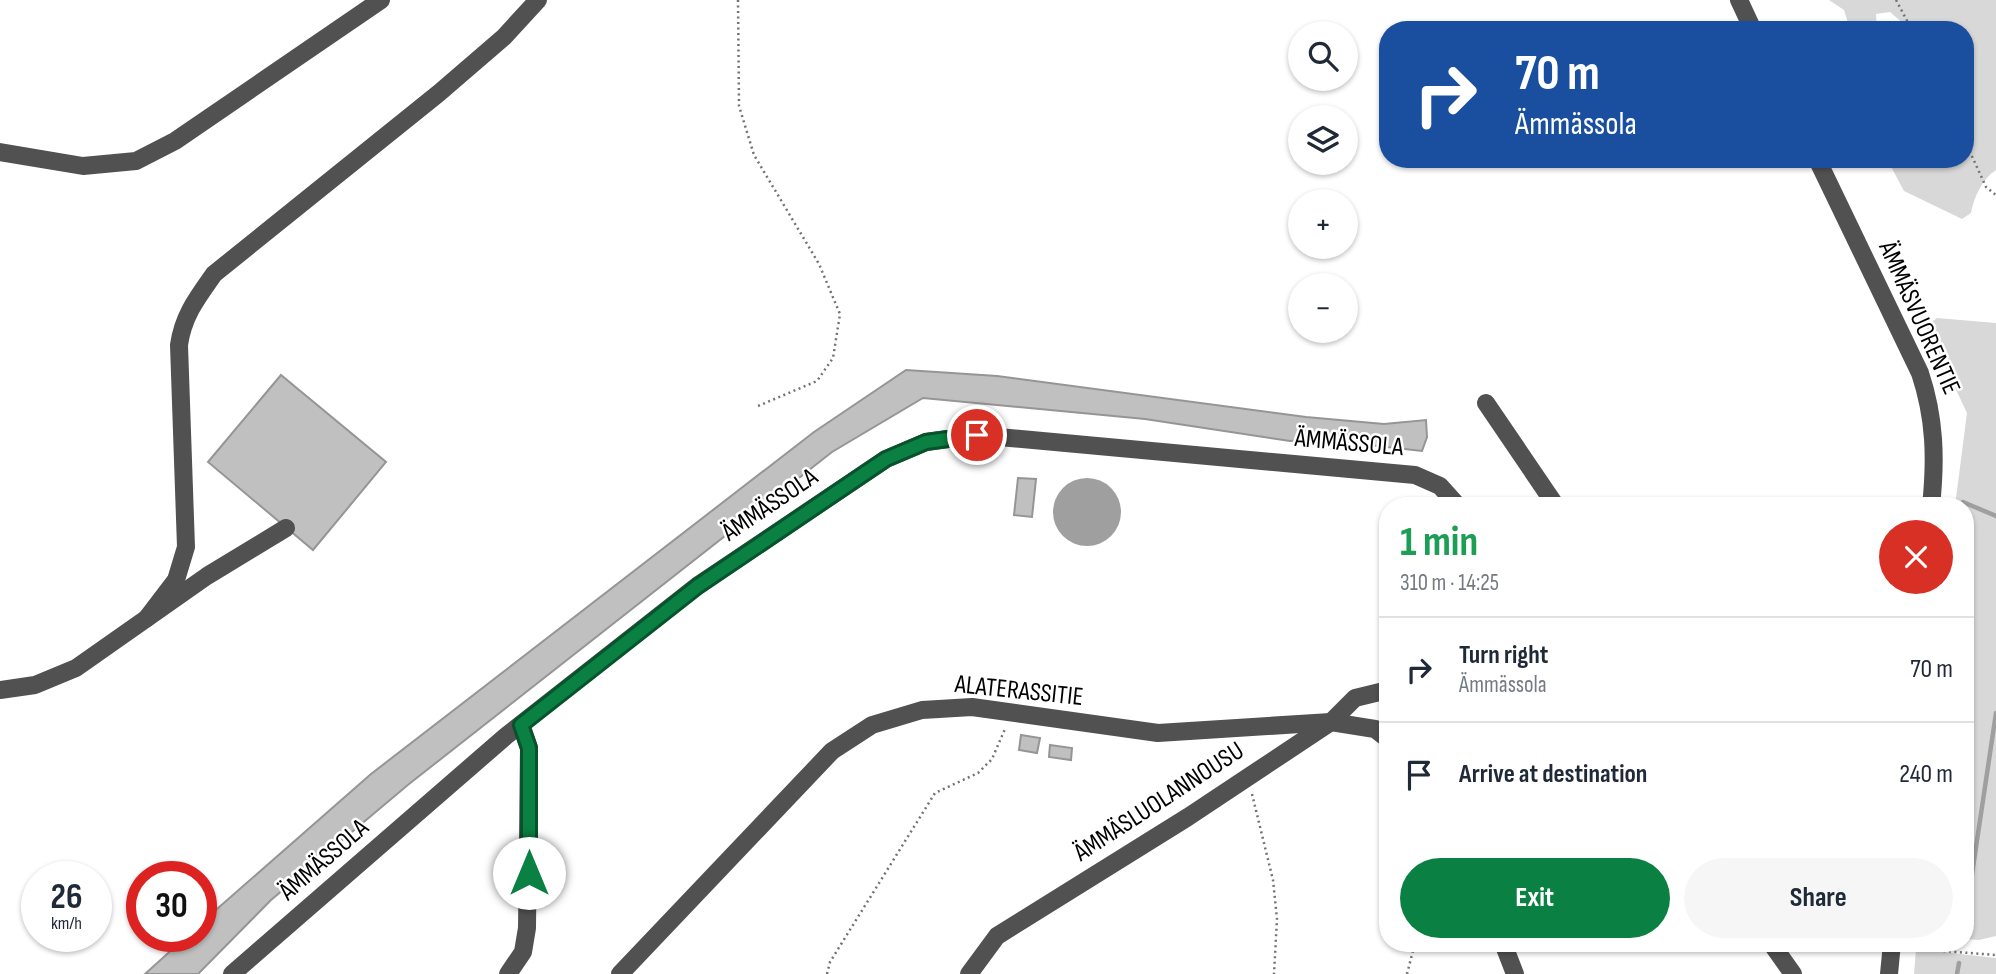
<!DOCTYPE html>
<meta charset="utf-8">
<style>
body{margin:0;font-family:"Sofia Sans Condensed",sans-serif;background:#f6f6f7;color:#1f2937;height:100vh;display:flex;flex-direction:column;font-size:26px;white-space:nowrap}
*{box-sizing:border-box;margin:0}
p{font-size:23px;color:#747a83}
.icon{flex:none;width:38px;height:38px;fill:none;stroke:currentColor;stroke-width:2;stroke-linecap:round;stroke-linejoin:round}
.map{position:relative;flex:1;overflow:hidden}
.details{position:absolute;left:1379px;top:497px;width:595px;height:455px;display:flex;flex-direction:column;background:#fff;border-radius:28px;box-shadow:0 2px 5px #0004}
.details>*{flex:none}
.top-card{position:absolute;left:1379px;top:21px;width:595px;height:147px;border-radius:28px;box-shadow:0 2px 5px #0004;background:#1a4fa0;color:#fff;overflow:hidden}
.buttons{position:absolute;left:1288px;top:21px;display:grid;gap:14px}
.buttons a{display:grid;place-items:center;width:70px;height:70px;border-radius:50%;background:#fff;box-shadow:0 2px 5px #0004;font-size:35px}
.speed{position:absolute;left:21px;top:861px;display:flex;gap:14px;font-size:35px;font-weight:700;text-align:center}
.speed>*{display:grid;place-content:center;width:91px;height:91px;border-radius:50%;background:#fff;box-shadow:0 2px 5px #0004;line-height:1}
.speed small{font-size:18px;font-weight:400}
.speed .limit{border:10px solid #d22;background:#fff;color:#111}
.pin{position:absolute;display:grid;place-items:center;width:60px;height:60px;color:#fff;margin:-30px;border:4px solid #fff;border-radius:50%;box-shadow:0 2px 7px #0007}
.me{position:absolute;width:77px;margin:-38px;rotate:0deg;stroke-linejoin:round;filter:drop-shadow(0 0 5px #0008)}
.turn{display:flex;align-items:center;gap:24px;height:147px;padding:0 21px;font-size:32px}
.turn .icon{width:91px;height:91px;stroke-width:2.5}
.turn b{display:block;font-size:49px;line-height:60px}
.round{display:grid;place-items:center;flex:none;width:74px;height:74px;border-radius:37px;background:#f6f6f7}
.head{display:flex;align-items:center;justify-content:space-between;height:119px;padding:0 21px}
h1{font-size:42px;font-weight:700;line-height:52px;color:#1e9e55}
.button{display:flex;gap:14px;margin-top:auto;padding:14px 21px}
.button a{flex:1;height:80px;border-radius:42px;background:#0b8043;color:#fff;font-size:28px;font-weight:700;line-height:80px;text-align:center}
.button a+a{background:#f6f6f7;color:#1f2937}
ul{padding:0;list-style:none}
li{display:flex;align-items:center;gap:21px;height:105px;padding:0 21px;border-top:2px solid #e0e1e3}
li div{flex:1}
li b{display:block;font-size:26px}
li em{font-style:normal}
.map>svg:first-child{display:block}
.green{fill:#d8d8d8}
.water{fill:#9f9f9f}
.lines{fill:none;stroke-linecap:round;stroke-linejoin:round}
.stream{stroke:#9f9f9f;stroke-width:4.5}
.building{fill:#c0c0c0;stroke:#959595;stroke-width:2}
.path{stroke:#737373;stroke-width:2.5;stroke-dasharray:2 3.5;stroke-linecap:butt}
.minor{stroke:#515151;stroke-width:18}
.route-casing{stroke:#07532c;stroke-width:18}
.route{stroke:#0b8043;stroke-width:12}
.labels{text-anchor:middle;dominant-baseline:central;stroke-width:5;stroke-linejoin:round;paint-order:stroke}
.street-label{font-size:26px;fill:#000;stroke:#fff}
</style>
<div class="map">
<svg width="1996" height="974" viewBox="0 0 1996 974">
<rect width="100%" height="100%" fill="#fff"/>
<g class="green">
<path d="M1829 0H1996V170C1982 179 1974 197 1971 213L1962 219 1904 191 1887 159H1965V123L1968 118 1965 116V30H1911L1890 12 1876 14 1877 30H1855L1854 24 1848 23 1844 10Z"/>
<path d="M1937 318 1996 323V936L1979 940 1965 939V506H1955L1967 413 1926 326Z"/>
<path d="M1916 949 1996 958V974H1914Z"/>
</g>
<circle class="water" cx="1087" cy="512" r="34"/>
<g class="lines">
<g class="stream">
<path d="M1963 502 1996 516"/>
<path d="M1965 921 1996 713"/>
<path d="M1957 974 1959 963"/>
</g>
</g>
<g class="building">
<path d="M906 370 997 376 1306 417 1384 424 1426 420 1427 437 1422 451 1313 439 1290 441 1145 419 923 398 832 452 409 784 271 900 198 974H145L187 936H201V923L371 774 814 432Z"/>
<path d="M281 375 386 462 313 550 208 462Z"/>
<path d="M1018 478 1036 479 1032 517 1014 515Z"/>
<path d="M1021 735 1040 738 1037 753 1019 750Z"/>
<path d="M1050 745 1072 748 1071 760 1049 757Z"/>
</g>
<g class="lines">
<g class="path">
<path d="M738 0 739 106 754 155 819 264 840 314 833 358 817 381 758 406"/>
<path d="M1896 0 1912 30"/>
<path d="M1965 141 1986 187 1996 195"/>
<path d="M1252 794 1273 880 1277 919 1274 974"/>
<path d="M1916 949 1996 955"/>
<path d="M827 974 830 962 935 793 978 773 992 759 1005 729"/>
<path d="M1407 974 1415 943"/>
</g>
<g class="minor">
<path d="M1739 0 1753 30"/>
<path d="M0 152 83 166 136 161 175 141 381 0"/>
<path d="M1817 159 1920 373C1935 418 1936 459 1931 506"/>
<path d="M1486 403 1556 506"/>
<path d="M147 618 176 580 186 547 179 345C183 316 197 298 214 274L439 93 504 37 538 0"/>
<path d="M0 690 35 685 76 668 207 576 286 528"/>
<path d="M1503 943 1515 974"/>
<path d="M1771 943 1793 974"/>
<path d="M232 974 506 736 697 586 886 459 926 442 977 435 1415 475 1440 486 1458 506"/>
<path d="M508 974 523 952 527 928 529 748 521 725"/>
<path d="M620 974 832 751 872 725 922 710 972 707 1158 733 1331 722 1375 729 1388 739"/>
<path d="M969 974 997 936 1188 817 1331 722 1355 698 1388 690"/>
<path d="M1889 974 1892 943"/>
</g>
</g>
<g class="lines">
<defs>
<path id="route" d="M529 873V748L521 725 698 586 886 459 926 442 977 435"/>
</defs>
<use href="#route" class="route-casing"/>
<use href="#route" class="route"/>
</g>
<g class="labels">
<g class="street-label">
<text transform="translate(1919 318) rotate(66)">ÄMMÄSVUORENTIE</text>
<text transform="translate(1349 443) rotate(5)">ÄMMÄSSOLA</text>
<text transform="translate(770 505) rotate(-34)">ÄMMÄSSOLA</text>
<text transform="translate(1019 691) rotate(6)">ALATERASSITIE</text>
<text transform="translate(1159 802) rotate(-33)">ÄMMÄSLUOLANNOUSU</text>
<text transform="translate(324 860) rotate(-41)">ÄMMÄSSOLA</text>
</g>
</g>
</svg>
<div class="buttons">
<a><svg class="icon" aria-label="search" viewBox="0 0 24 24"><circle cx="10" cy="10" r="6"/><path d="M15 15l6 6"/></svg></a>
<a><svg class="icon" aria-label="layers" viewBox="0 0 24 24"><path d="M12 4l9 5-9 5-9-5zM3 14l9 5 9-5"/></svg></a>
<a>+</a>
<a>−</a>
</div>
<div class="speed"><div>26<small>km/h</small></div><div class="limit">30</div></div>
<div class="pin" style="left:977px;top:435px;background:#d93025"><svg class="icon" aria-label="arrive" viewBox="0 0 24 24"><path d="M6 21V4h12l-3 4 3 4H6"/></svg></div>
<svg class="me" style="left:529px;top:873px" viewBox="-20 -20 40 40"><circle r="19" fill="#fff"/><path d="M0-13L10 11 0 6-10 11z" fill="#0b8043"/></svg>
<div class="top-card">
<div class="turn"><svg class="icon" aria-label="right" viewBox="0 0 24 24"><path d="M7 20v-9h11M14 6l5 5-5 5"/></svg><div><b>70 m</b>Ämmässola</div></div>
</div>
<section class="details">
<div class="head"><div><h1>1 min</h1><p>310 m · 14:25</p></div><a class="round" style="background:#d93025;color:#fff"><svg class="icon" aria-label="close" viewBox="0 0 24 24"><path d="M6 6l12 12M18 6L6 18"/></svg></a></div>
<ul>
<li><svg class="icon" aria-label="right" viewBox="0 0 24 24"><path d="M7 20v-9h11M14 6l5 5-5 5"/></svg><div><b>Turn right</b><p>Ämmässola</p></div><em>70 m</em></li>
<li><svg class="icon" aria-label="arrive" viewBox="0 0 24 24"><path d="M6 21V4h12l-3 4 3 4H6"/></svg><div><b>Arrive at destination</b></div><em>240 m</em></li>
</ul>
<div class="button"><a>Exit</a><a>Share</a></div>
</section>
</div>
